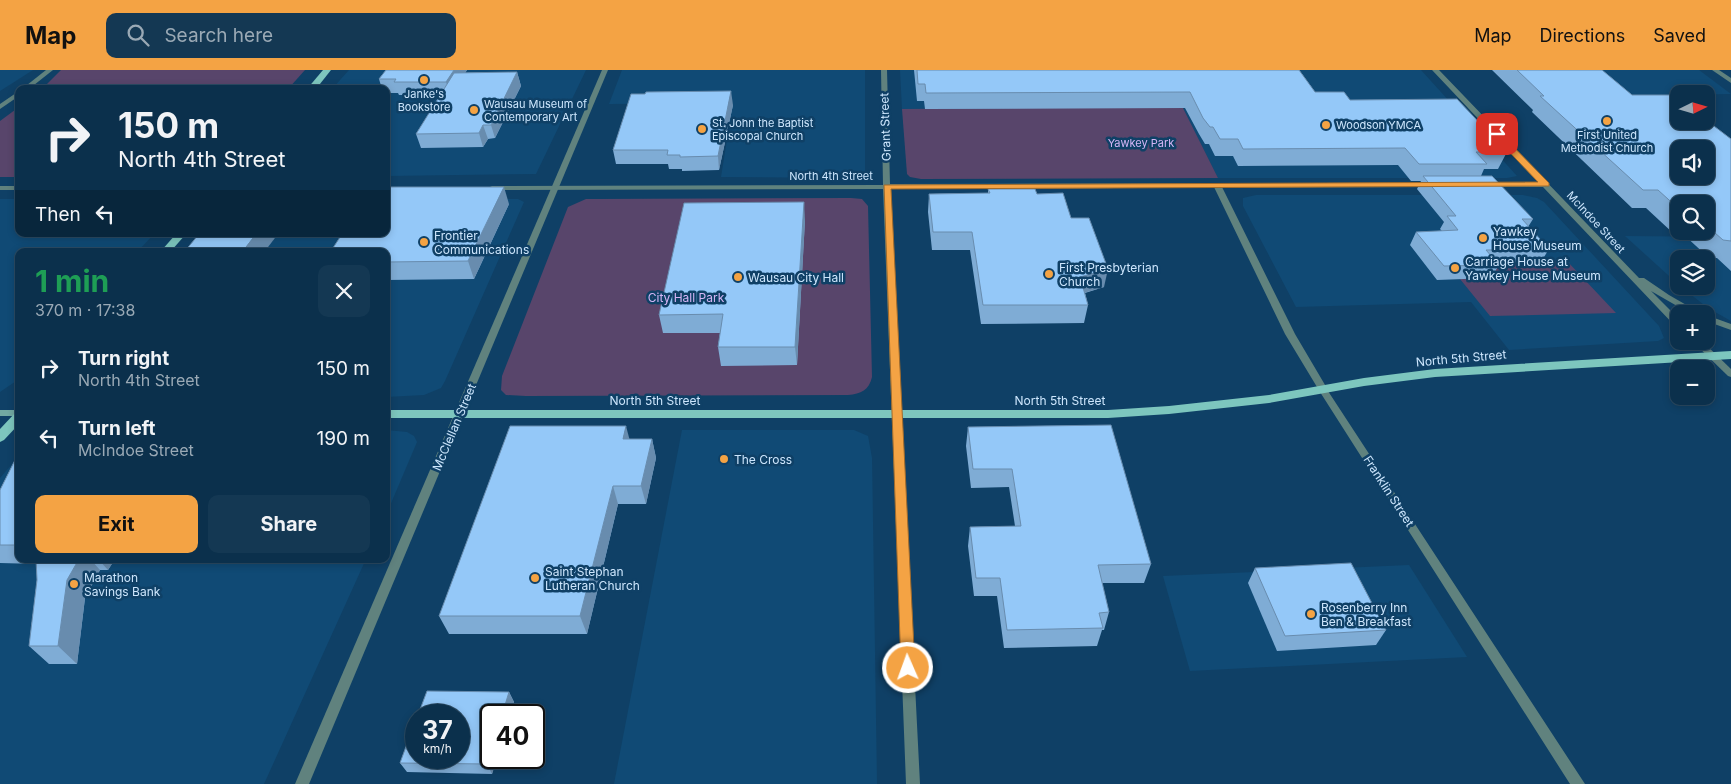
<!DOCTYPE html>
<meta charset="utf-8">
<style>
body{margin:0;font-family:Inter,sans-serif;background:#143853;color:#f1f3f6;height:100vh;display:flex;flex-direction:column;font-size:19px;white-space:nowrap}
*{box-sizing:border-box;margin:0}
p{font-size:16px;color:#9aa9b5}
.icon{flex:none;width:28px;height:28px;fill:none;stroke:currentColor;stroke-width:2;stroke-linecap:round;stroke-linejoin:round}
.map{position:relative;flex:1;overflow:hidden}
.details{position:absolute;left:15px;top:178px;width:375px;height:315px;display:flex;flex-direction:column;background:#0b304c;border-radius:10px;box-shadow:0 2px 8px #0003,0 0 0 1px #2b4b64}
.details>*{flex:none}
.top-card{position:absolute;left:15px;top:15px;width:375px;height:152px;border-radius:10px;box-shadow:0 2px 8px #0003,0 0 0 1px #2b4b64;background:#0b304c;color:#f1f3f6;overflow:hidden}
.needle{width:32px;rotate:85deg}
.buttons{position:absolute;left:1670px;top:15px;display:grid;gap:10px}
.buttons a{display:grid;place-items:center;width:45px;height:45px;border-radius:10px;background:#0b304c;box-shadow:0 2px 8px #0003,0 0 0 1px #2b4b64;font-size:25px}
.speed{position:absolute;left:405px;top:634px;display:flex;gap:10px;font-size:25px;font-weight:700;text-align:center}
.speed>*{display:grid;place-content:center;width:65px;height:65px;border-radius:50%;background:#0b304c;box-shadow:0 2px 8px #0003,0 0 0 1px #2b4b64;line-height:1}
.speed small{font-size:12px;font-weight:400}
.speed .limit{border:2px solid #111;border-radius:8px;background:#fff;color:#111}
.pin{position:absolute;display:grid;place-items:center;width:42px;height:42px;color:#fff;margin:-21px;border-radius:10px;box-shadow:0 2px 8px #0006}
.me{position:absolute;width:55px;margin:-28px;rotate:358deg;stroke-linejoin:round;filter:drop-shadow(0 0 4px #0008)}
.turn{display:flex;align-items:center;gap:18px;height:105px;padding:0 20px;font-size:22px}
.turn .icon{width:65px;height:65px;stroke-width:2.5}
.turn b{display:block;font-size:35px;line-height:42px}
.then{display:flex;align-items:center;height:48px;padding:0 20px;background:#0003;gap:10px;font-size:19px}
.round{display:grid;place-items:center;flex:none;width:52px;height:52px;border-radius:10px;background:#143853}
.head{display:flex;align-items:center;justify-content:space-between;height:85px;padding:0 20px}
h1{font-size:30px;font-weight:700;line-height:38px;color:#1e9e55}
.primary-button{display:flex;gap:10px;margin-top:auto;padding:10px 20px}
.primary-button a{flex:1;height:58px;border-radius:10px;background:#f4a344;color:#111;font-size:20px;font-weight:700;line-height:58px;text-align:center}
.primary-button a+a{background:#143853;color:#f1f3f6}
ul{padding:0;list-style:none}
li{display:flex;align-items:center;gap:15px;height:70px;padding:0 20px}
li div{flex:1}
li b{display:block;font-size:19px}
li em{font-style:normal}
header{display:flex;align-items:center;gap:30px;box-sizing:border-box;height:70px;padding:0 25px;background:#f4a344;color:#111}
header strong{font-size:24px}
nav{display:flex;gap:28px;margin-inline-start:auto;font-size:18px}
.search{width:350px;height:45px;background:#143853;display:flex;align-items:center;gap:12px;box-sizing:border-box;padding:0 18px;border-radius:10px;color:#9aa9b5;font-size:19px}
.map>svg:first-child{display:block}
.built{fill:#104a75}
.green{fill:#58456b}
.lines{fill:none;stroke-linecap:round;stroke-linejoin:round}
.minor{fill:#60827e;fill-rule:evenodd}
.tertiary{fill:#60827e;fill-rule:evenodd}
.secondary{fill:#71a8a2;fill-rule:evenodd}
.primary{fill:#7dc6be;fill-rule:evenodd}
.wall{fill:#7facd5;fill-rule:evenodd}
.shaded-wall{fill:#688cae}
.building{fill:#94c8f8;stroke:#688cae;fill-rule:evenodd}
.route{fill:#f4a344;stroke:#9f6a2c}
.poi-dot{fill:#f4a344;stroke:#0f4066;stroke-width:2}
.labels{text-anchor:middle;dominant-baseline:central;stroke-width:5;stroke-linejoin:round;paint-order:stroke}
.far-poi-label{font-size:11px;fill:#cde6fd;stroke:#0f4066;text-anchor:start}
.far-park-label{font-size:11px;fill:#d4b5f5;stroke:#0f4066}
.far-street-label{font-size:11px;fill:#cde6fd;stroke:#0f4066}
.street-label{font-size:12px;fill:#cde6fd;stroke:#0f4066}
.poi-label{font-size:12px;fill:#cde6fd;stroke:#0f4066;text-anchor:start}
.park-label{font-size:12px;fill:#d4b5f5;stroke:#0f4066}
</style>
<header>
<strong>Map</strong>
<div class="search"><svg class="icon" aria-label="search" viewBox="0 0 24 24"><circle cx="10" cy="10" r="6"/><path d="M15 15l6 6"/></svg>Search here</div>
<nav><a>Map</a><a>Directions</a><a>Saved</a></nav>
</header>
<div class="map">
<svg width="1731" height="714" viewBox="0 0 1731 714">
<rect width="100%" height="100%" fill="#0f4066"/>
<g class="built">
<path d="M0 0H33L0 21Z"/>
<path d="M349 0H586L536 104 386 106V19H332Z"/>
<path d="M622 0H865V102L857 107 847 108 721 107 733 33 609 34Z"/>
<path d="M900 0H1421L1517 106 1507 108H1218L1183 38 902 39Z"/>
<path d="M1576 0H1699L1731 24 1607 26Z"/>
<path d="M1256 125H1523L1537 128 1544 132 1659 256 1664 268 1658 271 1509 280 1471 232 1296 237 1243 136V128Z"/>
<path d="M0 129H19V164H154L138 181H19V309L0 322Z"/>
<path d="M386 129H518L524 132 445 311 441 318 424 325 386 327V181H192L207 164H386Z"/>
<path d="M1625 166 1731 167V251L1708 238 1680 216H1706V189H1679V215Z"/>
<path d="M386 360 407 362 414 366 417 372 386 445Z"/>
<path d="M682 360H854L868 366 872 388 877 714H614Z"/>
<path d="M19 386V489H366L264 714H0V408Z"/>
<path d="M1409 495 1467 587 1190 601 1163 506Z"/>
</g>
<g class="green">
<path d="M61 0H305L288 19H42Z"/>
<path d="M19 37V107H0V51Z"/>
<path d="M1142 37 1183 38 1218 108 921 109 910 107 907 104 902 39Z"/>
<path d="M851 128 862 129 868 136 872 307C869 320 861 324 848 325L526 326 506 325 501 320 502 306 568 137 586 129H597Z"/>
<path d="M1466 178 1516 192 1567 191 1616 243 1490 246 1460 209 1491 207Z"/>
</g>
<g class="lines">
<g class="minor">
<path d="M46 0H53L29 19H22Z"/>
<path d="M602 0H608L309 714H295Z"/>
<path d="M1712 0H1719L1731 8V13Z"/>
<path d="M19 21V26L0 39V34Z"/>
<path d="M1215 115H1218L1222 117 1295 264 1328 320 1326 322H1320L1285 264 1214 117Z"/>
</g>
<g class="tertiary">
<path d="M881 0H887L890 114 1432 113 1436 115 1432 117 890 119 920 714H906L883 119 492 120 488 118 492 116 883 115Z"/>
<path d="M1432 0H1439L1639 208H1644L1669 225 1702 244H1691L1651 221 1679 249V258L1676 257 1543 117H1484L1483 115 1487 113H1539Z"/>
<rect x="0" y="116" width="19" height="4"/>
<path d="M1706 245 1731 254V260L1706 251Z"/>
<path d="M1692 271H1702L1731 299V307L1728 306Z"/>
<path d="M1323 317 1326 318 1585 714H1570L1320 322 1318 320Z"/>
</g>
<rect class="secondary" x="0" y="340" width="19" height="6"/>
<g class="primary">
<path d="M323 0H331L316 19H307Z"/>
<path d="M176 164H186L171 181H161Z"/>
<path d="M1731 281V289L1435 307 1364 316 1269 333 1169 344 1108 348H386V340H1108L1169 336 1269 325 1364 308 1435 299Z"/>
<path d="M19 342V354L4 370 0 372V359L15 343Z"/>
</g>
</g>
<g class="wall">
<path d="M386 0H467L465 3 517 2 521 16 495 68 488 69 483 77 421 78 416 64 441 25H399L398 23H386V19H382L379 9Z"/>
<path d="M914 0H1299L1315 22 1350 30 1507 82 1498 99H1484L1481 106 1533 149 1528 157 1549 179 1541 192 1497 193 1499 195 1491 208 1437 210 1410 175 1416 162 1442 161 1440 159 1444 152 1417 119 1421 111H1411L1398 95 1238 96 1233 86H1215L1209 74H1205L1199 64 1185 38 925 39 924 31H917Z"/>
<path d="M1492 0H1602L1632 25 1731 69V201L1717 188H1709L1682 163H1673L1646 138H1632L1532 42 1533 40ZM1679 134H1706V161H1679Z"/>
<path d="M733 35 719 100 682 101V99H669L668 94H616L613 80Z"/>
<path d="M988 119 1037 124 1071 148 1104 217 1085 223 1088 235 1084 253 981 254 970 180H932L928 142 929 124 988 123Z"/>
<path d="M509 134 474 209 386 210V181Z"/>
<path d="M805 150 797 295 721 296 718 277 720 263H663L659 245Z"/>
<path d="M968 357 1151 494 1144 513H1102L1109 542 1104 560H1102L1097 576 1004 578 997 526H974L968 476 970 457 1015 456 1009 417 971 418 966 376Z"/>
<path d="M629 369H652L656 388 646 434H618L587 564H449L439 546Z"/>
<path d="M19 382V489H115L108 500H100L85 528 77 594H49L29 576 37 510V494L0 493V420Z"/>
<path d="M1255 498 1386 560 1376 575 1277 581 1248 513Z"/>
<path d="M509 622 514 632 491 688H497L492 704 407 702 400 693Z"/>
</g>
<g class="shaded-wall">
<path d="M454 0H467L451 25 446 12Z"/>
<path d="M517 2 521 16 495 68 491 55Z"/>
<path d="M731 21 733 35 719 100 718 86Z"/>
<path d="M483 55 488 69 483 77 479 63Z"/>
<path d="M504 117 509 134 474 209 468 191Z"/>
<path d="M804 132 805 150 797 295 795 277Z"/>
<path d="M256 164H278L265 181H243Z"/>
<path d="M1108 199 1104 217 1077 225 1080 207Z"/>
<path d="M626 356 631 375 623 369Z"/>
<path d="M652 369 656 388 646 434 641 416Z"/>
<path d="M613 416 618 434 587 564 580 546Z"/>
<path d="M79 489H90L100 500 85 528 77 594 58 576 67 510Z"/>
<path d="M98 489H115L108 500Z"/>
<path d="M509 622 514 632 510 645H502Z"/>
<path d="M491 679V688H497L492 704 487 694Z"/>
</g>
<g class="building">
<path d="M386 0H454L446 12H394L396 9H379Z"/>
<path d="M917 0H1299L1315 22H1344L1350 30 1457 29 1507 82H1476L1487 94H1419L1405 78 1243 79 1238 69H1220L1213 57H1210L1203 48 1190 22 926 23 925 14H918Z"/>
<path d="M1517 0H1602L1632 25H1674L1679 28V51H1706V50L1731 69V171L1723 170 1706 155V134H1679V139L1658 120H1643L1540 26H1544ZM1679 79H1706V106H1679Z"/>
<path d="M517 2 491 55H483L479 63 416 64 454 3Z"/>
<path d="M731 21 718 86 680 87V85H667L668 80H613L631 24H645L646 22Z"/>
<path d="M1423 106H1492L1533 149H1522L1549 179 1486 180 1499 195 1444 196 1416 162 1458 160 1447 146H1456Z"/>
<path d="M386 117H504L468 191 386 192V181H331L342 164H386Z"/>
<path d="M988 119H1035L1037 124 1063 123 1071 148H1089L1108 199 1080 207 1088 235H983L972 162H933L929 124 990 123Z"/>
<path d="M804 132 795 277H718L723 244 659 245 684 133Z"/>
<path d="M199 164H256L243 181H185Z"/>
<path d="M1111 355 1151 494 1098 495 1109 542 1099 543 1103 558 1007 560 1000 508H976L970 457 1021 456 1012 399H973L968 357Z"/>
<path d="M510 356H626L623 369H652L641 416H613L580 546H439Z"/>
<path d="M19 382V475H0V420Z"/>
<path d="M36 489H79L67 510 58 576H29L37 510Z"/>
<path d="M1351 493 1386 560 1285 566 1255 498Z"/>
<path d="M427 621 509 622 502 645H491V679L487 694 400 693 416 649V688H459V645H418Z"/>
</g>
<path class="route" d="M1494 63H1500L1549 113V116L891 119 915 598 913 602 908 604 903 602 901 598 884 115 1538 112 1494 66Z"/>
<g class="poi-dot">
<circle cx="424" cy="10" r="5"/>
<circle cx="474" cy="40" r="5"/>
<circle cx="1607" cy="51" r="5"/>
<circle cx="1326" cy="55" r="5"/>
<circle cx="702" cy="59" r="5"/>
<circle cx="1483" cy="168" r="5"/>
<circle cx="424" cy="172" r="5"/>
<circle cx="1455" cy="198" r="5"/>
<circle cx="1049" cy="204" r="5"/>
<circle cx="738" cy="207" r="5"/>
<circle cx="724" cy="389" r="5"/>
<circle cx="535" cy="508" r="5"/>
<circle cx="74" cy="514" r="5"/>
<circle cx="1311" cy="544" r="5"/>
</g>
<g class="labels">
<g class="far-poi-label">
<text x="424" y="24" text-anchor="middle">Janke's<tspan x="424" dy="13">Bookstore</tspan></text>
<text x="484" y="34">Wausau Museum of<tspan x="484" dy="13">Contemporary Art</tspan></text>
<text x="712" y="53">St. John the Baptist<tspan x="712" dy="13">Episcopal Church</tspan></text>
<text x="1336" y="55">Woodson YMCA</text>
<text x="1607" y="65" text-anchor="middle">First United<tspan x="1607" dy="13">Methodist Church</tspan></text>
</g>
<g class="far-park-label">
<text x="1141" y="73">Yawkey Park</text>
</g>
<g class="far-street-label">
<text x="831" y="106">North 4th Street</text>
<text transform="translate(1596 152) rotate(47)">McIndoe Street</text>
</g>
<g class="street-label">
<text transform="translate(885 57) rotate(-92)">Grant Street</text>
<text transform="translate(1461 288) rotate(-5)">North 5th Street</text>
<text x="655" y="330">North 5th Street</text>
<text x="1060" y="330">North 5th Street</text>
<text transform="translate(454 357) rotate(-67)">McClellan Street</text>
<text transform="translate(1389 421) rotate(57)">Franklin Street</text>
</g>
<g class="poi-label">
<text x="1493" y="161">Yawkey<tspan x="1493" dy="14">House Museum</tspan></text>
<text x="434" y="165">Frontier<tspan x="434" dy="14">Communications</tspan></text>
<text x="1465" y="191">Carriage House at<tspan x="1465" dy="14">Yawkey House Museum</tspan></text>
<text x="1059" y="197">First Presbyterian<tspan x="1059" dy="14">Church</tspan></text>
<text x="748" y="207">Wausau City Hall</text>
<text x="734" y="389">The Cross</text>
<text x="545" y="501">Saint Stephan<tspan x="545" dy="14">Lutheran Church</tspan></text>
<text x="84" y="507">Marathon<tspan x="84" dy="14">Savings Bank</tspan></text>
<text x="1321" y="537">Rosenberry Inn<tspan x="1321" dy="14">Ben &amp; Breakfast</tspan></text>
</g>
<g class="park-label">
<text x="686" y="227">City Hall Park</text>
</g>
</g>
</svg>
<div class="buttons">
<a><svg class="needle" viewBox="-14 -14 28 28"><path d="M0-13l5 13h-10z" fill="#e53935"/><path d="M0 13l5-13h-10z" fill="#9aa9b5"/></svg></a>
<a><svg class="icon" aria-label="sound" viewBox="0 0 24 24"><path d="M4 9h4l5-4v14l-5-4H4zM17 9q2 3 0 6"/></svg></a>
<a><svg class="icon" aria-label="search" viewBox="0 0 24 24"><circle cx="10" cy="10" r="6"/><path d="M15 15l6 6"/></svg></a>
<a><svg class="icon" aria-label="layers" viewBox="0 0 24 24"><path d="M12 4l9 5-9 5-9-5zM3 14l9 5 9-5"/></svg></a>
<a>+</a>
<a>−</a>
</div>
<div class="speed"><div>37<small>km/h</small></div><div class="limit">40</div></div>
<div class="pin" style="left:1497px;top:64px;background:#d93025"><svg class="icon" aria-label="arrive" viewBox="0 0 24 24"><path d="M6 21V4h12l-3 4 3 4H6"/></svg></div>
<svg class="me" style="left:908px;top:598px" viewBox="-20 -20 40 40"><circle r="17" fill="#f4a344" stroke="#fff" stroke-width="3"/><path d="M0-11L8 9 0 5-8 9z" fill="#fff"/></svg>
<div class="top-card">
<div class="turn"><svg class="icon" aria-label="right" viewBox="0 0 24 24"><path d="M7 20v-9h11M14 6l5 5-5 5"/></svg><div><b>150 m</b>North 4th Street</div></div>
<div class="then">Then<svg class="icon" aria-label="left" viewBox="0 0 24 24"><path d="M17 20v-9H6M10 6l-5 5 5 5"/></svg></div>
</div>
<section class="details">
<div class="head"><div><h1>1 min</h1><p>370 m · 17:38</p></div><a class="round"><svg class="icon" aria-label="close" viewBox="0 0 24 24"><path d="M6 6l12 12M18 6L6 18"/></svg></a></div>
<ul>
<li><svg class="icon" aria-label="right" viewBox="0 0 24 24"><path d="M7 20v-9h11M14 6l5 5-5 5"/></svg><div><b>Turn right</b><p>North 4th Street</p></div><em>150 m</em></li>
<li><svg class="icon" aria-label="left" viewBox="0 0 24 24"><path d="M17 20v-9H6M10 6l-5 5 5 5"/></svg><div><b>Turn left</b><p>McIndoe Street</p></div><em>190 m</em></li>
</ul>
<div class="primary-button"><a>Exit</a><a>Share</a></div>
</section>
</div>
